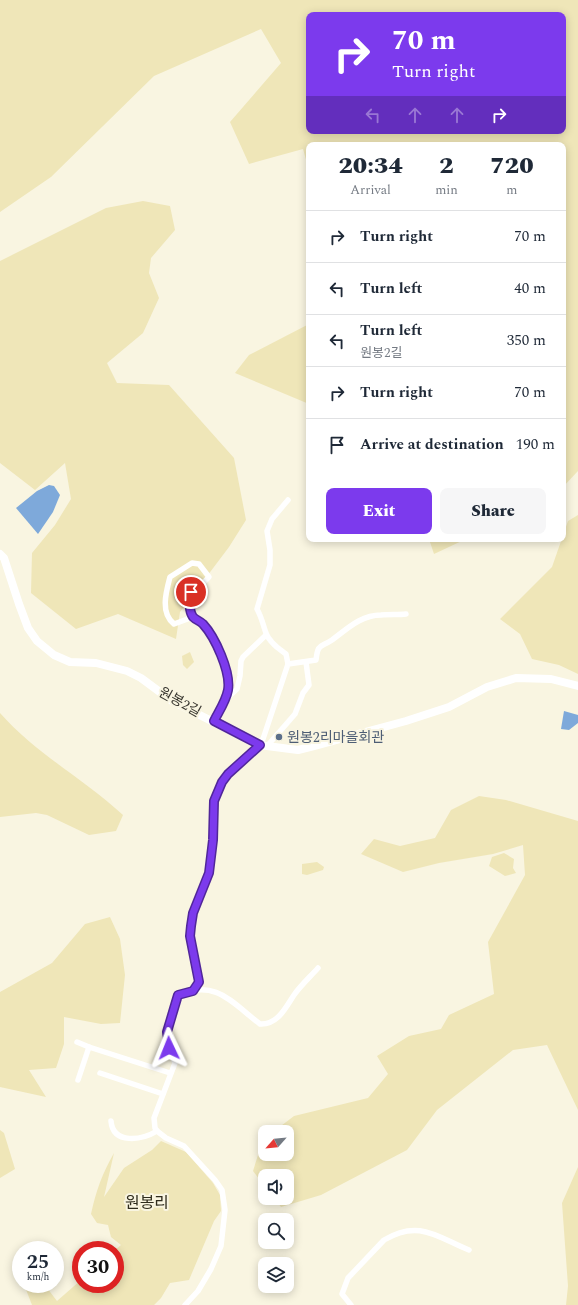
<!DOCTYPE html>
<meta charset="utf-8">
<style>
body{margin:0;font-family:Spectral,"Noto Sans KR",serif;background:#f6f6f7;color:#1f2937;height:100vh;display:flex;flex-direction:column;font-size:15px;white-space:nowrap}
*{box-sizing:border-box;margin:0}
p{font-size:13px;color:#747a83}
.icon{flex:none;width:22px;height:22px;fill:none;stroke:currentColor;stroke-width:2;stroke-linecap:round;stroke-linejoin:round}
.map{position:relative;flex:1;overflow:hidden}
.side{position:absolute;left:306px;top:142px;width:260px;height:400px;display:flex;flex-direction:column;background:#fff;border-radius:8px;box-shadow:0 2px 10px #0003}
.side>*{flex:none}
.top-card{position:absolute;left:306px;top:12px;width:260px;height:122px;border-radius:8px;box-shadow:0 2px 10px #0003;background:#7c3aed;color:#fff;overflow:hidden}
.needle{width:26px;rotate:243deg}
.buttons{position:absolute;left:258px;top:1125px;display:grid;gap:8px}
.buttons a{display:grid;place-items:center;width:36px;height:36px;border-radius:8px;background:#fff;box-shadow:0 2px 10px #0003;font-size:20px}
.speed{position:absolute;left:12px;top:1241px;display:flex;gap:8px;font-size:20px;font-weight:700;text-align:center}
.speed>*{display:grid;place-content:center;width:52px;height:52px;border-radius:50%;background:#fff;box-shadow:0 2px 10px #0003;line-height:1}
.speed small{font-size:10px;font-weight:400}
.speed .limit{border:6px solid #d22;background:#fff;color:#111}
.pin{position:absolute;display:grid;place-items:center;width:34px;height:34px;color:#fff;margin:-17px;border:2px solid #fff;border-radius:50%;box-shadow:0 1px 4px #0007}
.me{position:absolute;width:44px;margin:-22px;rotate:358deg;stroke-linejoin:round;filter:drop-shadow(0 0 3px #0008)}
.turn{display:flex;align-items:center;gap:14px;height:84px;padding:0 20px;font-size:18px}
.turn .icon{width:52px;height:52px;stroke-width:2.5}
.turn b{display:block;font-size:28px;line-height:34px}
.lanes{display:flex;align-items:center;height:38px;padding:0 20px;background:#0003;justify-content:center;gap:20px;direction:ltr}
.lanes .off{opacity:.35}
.eta{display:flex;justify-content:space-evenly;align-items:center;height:68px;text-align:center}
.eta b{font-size:24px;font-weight:800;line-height:28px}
.cta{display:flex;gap:8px;margin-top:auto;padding:8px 20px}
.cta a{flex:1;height:46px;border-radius:8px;background:#7c3aed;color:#fff;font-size:16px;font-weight:800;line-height:46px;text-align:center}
.cta a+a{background:#f6f6f7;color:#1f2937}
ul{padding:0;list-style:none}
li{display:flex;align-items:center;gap:12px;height:52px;padding:0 20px;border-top:1px solid #e0e1e3}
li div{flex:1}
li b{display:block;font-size:15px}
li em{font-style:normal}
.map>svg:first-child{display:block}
.green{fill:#efe6b8;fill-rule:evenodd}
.water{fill:#7ea9da}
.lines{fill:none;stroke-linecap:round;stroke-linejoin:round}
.minor{stroke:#fff;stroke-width:5.5}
.secondary{stroke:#fff;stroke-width:8}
.route-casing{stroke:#51269a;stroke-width:10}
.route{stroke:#7c3aed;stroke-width:7}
.service-dot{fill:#5c6f8a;stroke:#f9f5e1;stroke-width:1.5}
.labels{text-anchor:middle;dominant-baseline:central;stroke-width:4;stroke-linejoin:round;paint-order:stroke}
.street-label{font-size:14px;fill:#393730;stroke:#f9f5e1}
.service-label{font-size:14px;fill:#4e5e75;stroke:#f9f5e1;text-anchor:start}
.quarter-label{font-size:16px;fill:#2f2c1c;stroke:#f9f5e1}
</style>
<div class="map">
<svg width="578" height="1305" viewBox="0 0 578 1305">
<rect width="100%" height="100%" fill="#f9f5e1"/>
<g class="green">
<path d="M0 0H578V471L563 487V145H309V170L303 149 249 164 230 122 281 63 261 29 154 76 51 177 0 212ZM309 15H563V131H309Z"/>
<path d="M143 201 170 206 175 230 151 258 149 273 159 298 143 333 107 363 117 383 169 385 234 458 246 520 229 547 180 612 176 639 118 614 76 629 31 593 32 553 55 525 71 499 65 463 35 490 0 463V261L106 208Z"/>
<path d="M309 324V404L235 373 249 355Z"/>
<path d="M578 515V674L559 665 532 659 520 634 500 619 552 567 568 521Z"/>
<path d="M429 539H466L434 554Z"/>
<path d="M190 652 194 662 187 669 183 665 182 656Z"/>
<path d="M0 713C35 753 84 779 123 815L116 831 89 835 47 815 36 813 0 817Z"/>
<path d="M479 796 506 800 578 821V1110L547 1045 513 1050 437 1110 407 1150 321 1195 281 1207 274 1198H287V1176H265V1187L253 1171 263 1139 265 1138V1154H287V1132H273L294 1116 368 1098 388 1074 377 1056 409 1036 441 1029 449 1015 494 994 488 942 525 875 523 845 493 854 439 863 403 872 361 854 374 839 400 846 435 838 451 810Z"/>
<path d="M504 853 514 859 513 868 516 873 505 876 489 866 492 857Z"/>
<path d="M317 862 324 867 323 870 307 875 302 874V864Z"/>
<path d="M110 917 120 939 125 975 120 1023 101 1024 64 1017V1044L56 1068 29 1070 46 1097 0 1087V992L52 963 85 924Z"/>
<path d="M0 1130 4 1133 15 1169 0 1178Z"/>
<path d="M161 1141 186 1152 213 1183 220 1195 221 1211 214 1221 189 1280 170 1283 161 1298 154 1305H32L25 1287 26 1284H44L57 1301 81 1280V1284H115V1250L121 1245 111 1237 108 1225 97 1223 91 1214C96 1191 102 1174 114 1153L104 1197 124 1168 152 1150Z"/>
<path d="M578 1167V1305H566L568 1286 562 1203Z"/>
</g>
<g class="water">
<path d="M49 485 54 486 60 495 53 512 38 534 16 508 37 491Z"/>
<path d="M564 711 578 715V723L569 730 561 729Z"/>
</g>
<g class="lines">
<g class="minor">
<path d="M288 500 272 519 267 531 270 550V565L257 609C262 618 263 625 266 633 269 642 279 649 286 654L288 664"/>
<path d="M193 617C183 596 196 591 209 577L199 564 192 563 170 577C166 592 160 613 174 624L193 617C211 630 231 666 228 689 228 693 226 697 224 701"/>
<path d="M214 721 224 701 237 689 240 676 241 661 243 657 266 635"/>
<path d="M268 745 295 714 303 693 309 685 306 662"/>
<path d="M194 991 199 982 191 937V926L193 913 209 873 213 840 214 801 222 782 228 774 263 739 288 664 316 660C318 643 320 648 332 640 347 629 361 615 381 615 390 614 398 615 406 614"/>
<path d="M77 1042 89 1047"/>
<path d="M100 1073 163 1094"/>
<path d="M78 1080 89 1047 170 1073"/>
<path d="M111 1121C113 1145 142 1140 157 1131"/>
<path d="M185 1305 198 1291 211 1269 221 1246 225 1210 222 1190 215 1180 184 1146 166 1138 157 1131 155 1128 154 1118 175 1063C165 1036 168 1022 178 995 217 979 232 1003 260 1024 278 1025 286 1007 294 995 301 985 310 977 318 968"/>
<path d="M351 1305 342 1294 348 1278 384 1240C419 1219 437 1237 469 1250"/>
</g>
<path class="secondary" d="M0 554 4 558 19 604 28 628 37 641 54 655 70 662 96 663 127 671 141 678 172 701 259 745 298 750 314 746 406 721 449 707 487 687 516 678 551 679 578 686"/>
</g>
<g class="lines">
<defs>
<path id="route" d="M169 1048 167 1032 178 995 193 991 199 982 190 936 191 926 193 913 209 873 213 840 214 801 222 782 228 774 260 745 214 721C219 711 226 701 228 690 231 672 215 637 203 624 200 621 196 620 193 617 188 610 190 600 191 592"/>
</defs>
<use href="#route" class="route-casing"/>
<use href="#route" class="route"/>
</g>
<circle class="service-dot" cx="279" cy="737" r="4"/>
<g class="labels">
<g class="street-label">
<text transform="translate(180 702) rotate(29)">원봉2길</text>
</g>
<g class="service-label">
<text x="287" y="737">원봉2리마을회관</text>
</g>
<g class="quarter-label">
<text x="147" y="1203">원봉리</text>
</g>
</g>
</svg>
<div class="buttons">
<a><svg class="needle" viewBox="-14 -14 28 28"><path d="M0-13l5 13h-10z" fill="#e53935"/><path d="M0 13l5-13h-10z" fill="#747a83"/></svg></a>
<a><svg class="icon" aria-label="sound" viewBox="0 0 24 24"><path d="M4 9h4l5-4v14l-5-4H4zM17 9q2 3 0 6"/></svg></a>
<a><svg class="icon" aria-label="search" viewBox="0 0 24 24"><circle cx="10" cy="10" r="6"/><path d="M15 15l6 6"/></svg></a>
<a><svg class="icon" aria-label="layers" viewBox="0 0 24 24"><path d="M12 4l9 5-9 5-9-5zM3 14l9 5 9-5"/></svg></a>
</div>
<div class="speed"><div>25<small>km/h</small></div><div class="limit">30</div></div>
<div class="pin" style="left:191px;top:592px;background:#d93025"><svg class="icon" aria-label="arrive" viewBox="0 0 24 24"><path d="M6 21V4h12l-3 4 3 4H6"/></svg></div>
<svg class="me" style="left:169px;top:1048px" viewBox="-20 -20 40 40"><path d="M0-17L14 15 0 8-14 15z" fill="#7c3aed" stroke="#fff" stroke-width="4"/></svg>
<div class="top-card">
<div class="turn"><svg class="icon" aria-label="right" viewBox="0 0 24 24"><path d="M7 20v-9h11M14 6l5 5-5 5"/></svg><div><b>70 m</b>Turn right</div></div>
<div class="lanes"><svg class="icon off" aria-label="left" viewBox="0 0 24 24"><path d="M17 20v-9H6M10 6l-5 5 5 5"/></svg><svg class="icon off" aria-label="ahead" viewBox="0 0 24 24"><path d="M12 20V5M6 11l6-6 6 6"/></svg><svg class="icon off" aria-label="ahead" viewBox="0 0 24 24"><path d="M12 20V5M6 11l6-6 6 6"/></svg><svg class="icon" aria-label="right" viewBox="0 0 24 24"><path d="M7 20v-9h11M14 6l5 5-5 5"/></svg></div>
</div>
<section class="side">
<div class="eta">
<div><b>20:34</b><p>Arrival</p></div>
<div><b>2</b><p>min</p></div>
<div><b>720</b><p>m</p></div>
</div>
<ul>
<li><svg class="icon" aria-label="right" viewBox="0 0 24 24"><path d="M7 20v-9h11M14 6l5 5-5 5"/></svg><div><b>Turn right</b></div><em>70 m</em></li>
<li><svg class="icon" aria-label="left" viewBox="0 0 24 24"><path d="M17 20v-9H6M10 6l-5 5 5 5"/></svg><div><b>Turn left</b></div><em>40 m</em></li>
<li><svg class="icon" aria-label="left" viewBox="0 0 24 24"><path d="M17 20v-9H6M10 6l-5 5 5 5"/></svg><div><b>Turn left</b><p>원봉2길</p></div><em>350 m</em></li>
<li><svg class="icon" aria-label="right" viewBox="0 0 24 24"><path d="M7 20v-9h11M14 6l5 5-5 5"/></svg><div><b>Turn right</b></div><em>70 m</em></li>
<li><svg class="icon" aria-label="arrive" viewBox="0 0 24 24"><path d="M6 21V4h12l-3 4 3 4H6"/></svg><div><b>Arrive at destination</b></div><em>190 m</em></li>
</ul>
<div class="cta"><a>Exit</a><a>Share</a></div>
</section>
</div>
